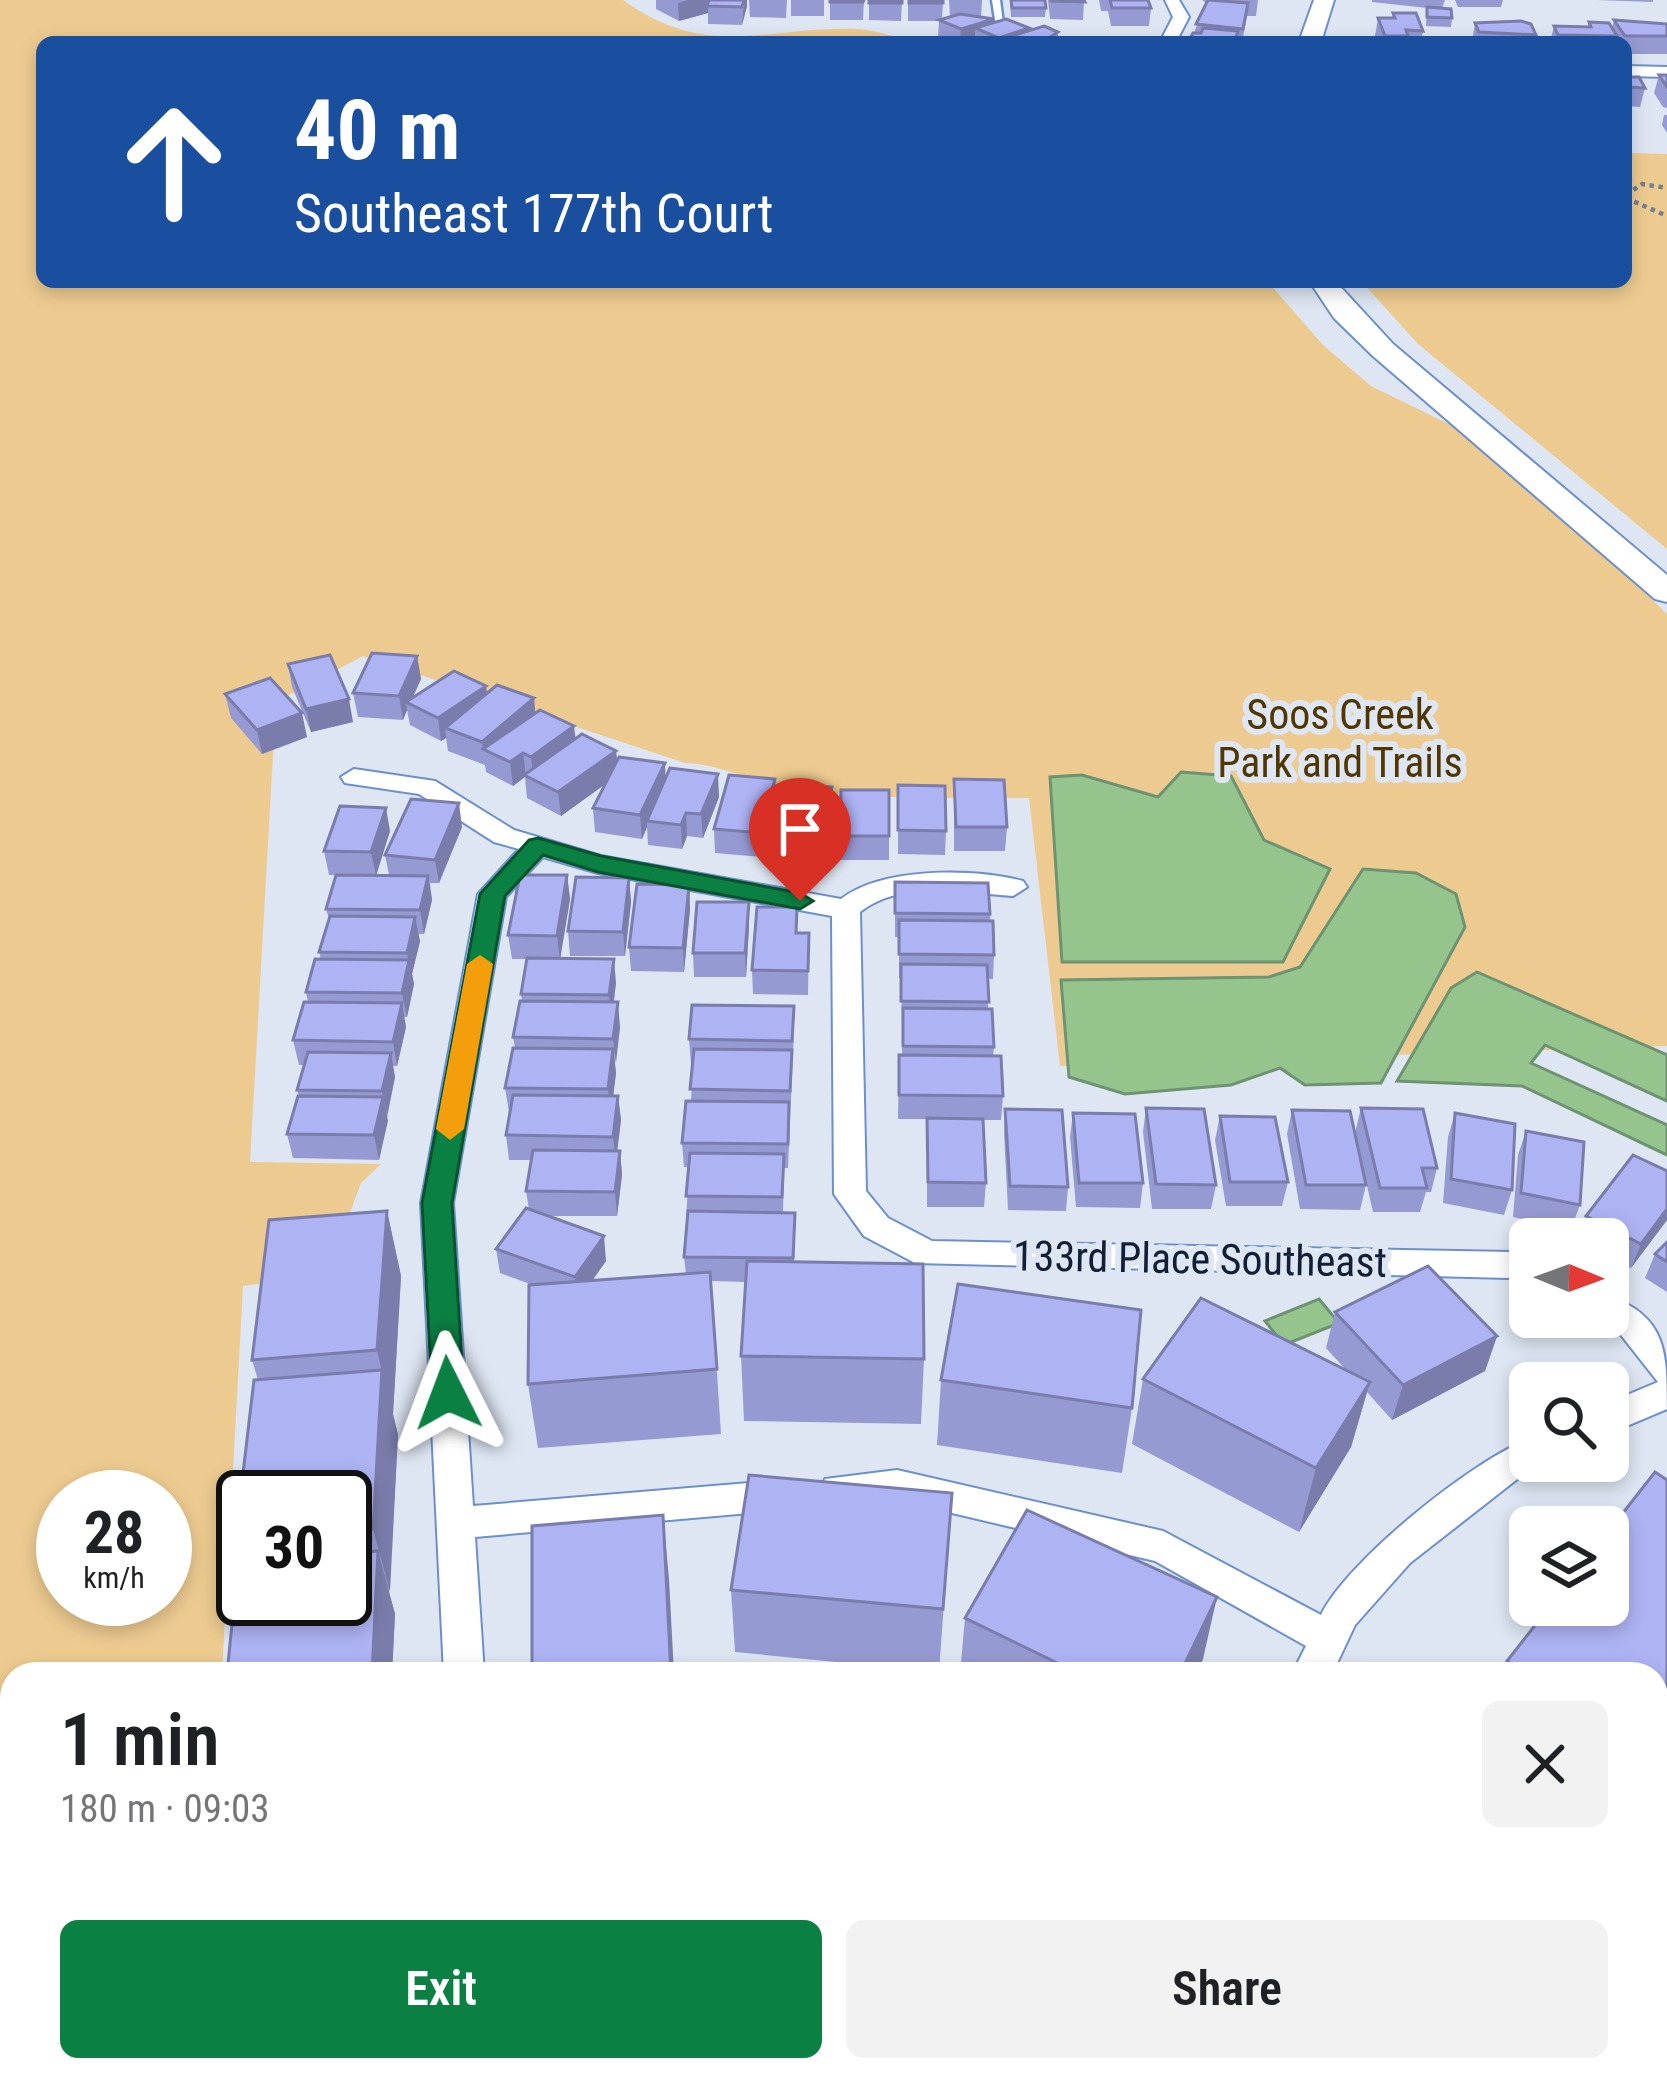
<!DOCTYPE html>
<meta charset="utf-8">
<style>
body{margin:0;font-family:"Roboto Condensed",sans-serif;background:#f2f2f2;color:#202124;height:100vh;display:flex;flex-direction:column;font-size:45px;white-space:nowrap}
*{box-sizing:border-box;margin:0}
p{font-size:39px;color:#757577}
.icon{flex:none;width:66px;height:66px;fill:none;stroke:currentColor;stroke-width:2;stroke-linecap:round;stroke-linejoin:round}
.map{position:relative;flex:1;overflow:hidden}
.sheet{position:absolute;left:0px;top:1662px;width:1668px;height:420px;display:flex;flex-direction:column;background:#fff;border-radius:36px 36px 0 0;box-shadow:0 6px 18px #0003}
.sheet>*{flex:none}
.top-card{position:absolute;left:36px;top:36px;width:1596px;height:252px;border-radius:18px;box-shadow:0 6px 18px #0003;background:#1a4fa0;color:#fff;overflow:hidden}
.needle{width:78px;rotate:91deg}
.controls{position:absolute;left:1509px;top:1218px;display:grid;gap:24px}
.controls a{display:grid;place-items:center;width:120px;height:120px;border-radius:18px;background:#fff;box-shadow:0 6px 18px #0003;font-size:60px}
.speed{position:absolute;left:36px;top:1470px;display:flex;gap:24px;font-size:60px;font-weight:700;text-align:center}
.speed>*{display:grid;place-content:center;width:156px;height:156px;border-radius:50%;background:#fff;box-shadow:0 6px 18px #0003;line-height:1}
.speed small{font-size:30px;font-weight:400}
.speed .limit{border:6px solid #111;border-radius:18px;background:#fff;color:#111}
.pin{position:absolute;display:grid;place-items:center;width:102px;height:102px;color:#fff;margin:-123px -51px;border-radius:50% 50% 50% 0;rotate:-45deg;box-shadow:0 0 12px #0007}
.pin .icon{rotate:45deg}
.me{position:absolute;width:132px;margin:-66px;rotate:357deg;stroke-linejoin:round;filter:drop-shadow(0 0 9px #0008)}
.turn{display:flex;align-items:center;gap:42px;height:252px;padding:0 60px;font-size:54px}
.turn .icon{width:156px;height:156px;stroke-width:2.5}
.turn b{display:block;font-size:84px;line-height:102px}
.round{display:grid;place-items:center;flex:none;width:126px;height:126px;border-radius:18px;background:#f2f2f2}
.overview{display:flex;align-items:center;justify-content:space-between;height:204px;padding:0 60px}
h1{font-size:72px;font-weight:600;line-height:90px}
.button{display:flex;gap:24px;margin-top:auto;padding:24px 60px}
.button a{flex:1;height:138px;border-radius:18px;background:#0b8043;color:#fff;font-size:48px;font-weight:600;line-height:138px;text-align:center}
.button a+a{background:#f2f2f2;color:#202124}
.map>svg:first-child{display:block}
.green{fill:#edcb90;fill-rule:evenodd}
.water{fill:#95c58c;stroke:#6d9372;stroke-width:3}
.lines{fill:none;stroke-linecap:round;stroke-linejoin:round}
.lane-casing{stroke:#6c90ce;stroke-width:5}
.street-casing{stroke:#6c90ce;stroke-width:4}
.secondary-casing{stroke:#6c90ce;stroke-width:4}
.path{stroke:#747f92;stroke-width:4.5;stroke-dasharray:4.5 4.5;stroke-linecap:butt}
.lane{fill:#fff;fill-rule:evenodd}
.street{fill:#fff;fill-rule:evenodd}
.secondary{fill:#fff;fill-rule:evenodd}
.wall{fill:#969ad2}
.shaded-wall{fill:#7a7dab}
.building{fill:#aeb3f4;stroke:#7a7dab;stroke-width:3}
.route{fill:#0b8043;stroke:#07532c;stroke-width:3}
.slow{fill:#f59e0b}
.labels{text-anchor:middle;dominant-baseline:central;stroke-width:12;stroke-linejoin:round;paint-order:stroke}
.park-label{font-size:42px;fill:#503700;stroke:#dee6f3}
.street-label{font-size:42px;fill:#111f37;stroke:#dee6f3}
</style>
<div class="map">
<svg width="1667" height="2082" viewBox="0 0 1667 2082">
<rect width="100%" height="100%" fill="#dee6f3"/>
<g class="green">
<path d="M0 0H623C710 62 764 25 859 29 877 30 896 38 914 42H42V282H1268L1323 345 1371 386 1498 448 1667 614V1046L1060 1066 1029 798C949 798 865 800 785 787 751 782 720 764 685 763L363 656 276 702 250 1162 381 1164 361 1183 346 1223 386 1266 243 1286 222 1674H12V2070H200V2082H0ZM63 1497H165V1599H63Z"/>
<path d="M1626 153 1667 154V549L1418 344 1362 282H1626Z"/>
</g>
<g class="water">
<path d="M1181 772 1231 776 1264 840 1330 869 1283 962H1062L1050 777 1082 775 1158 797Z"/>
<path d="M1363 869 1416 873 1456 894 1465 927 1381 1083 1305 1085 1280 1068 1231 1085 1125 1094 1069 1077 1061 980 1269 977 1300 967Z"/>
<path d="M1477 972 1667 1055V1101L1545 1045 1531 1063 1667 1125V1155L1522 1086 1397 1081 1451 988Z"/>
<path d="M1319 1299 1339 1323 1284 1345 1265 1321Z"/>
</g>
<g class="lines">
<defs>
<g id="lane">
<path d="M992 0H1000L1003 23 1015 28V32L996 26Z"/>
<path d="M1667 1925V1947L1656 1952V1930Z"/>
</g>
<g id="street">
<path d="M1165 0H1179L1189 17 1176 42H1160L1173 17Z"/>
<path d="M1626 66 1667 67V77L1626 76Z"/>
<path d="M354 769 435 781 514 830 601 856 841 899C882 867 974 868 1023 881L1027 887 1013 896C964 893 902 879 860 912L866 1191 888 1218 932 1241 1511 1252 1530 1259V1285L1509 1278 915 1263 864 1236 834 1194 832 916 598 873 543 857 506 897 453 1203 473 1506 784 1480 797 1484 802 1495 797 1506 784 1510 475 1537 484 1674H444L421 1203 478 894 519 849 494 842 419 794 345 783 341 777Z"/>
<path d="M1608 1296C1667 1316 1667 1353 1667 1409L1608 1434V1403L1658 1382 1621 1335 1596 1318 1608 1317Z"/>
<path d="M1530 1439V1461H1544L1525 1473 1410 1563 1355 1625 1332 1674H1292L1306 1646 1155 1561 897 1500 838 1505 825 1501 820 1490 825 1479 897 1470 1163 1531 1321 1615C1346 1562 1475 1458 1530 1439Z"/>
<path d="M972 2070H1044L1049 2082H977Z"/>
<path d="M1213 2070H1257L1259 2082H1213Z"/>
</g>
<g id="secondary">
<path d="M1314 0H1334L1321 42H1299Z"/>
<path d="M1310 282H1336L1393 344 1667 575V602L1655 599 1373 356 1334 318Z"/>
</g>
</defs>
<use href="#lane" class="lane-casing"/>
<use href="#street" class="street-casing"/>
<use href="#secondary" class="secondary-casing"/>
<g class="path">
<path d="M1626 195 1642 184 1667 188"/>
<path d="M1626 198 1667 216"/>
</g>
<use href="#lane" class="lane"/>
<use href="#street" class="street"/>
<use href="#secondary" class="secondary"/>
</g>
<g class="wall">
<path d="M656 0H708V3L747 6 742 25 708 24V13L679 21 656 9Z"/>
<path d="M749 0H787L786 18 750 17Z"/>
<rect x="791" y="0" width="33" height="16"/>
<path d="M830 0H864L863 20H830Z"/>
<path d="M869 0H902L901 21 869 20Z"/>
<path d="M908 0H943L942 19 950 17 949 0H982L981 17 994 19V22L1029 31 1058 32V42H948L938 38 939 21H908Z"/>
<path d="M1010 0 1046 8 1045 17H1011Z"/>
<path d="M1048 0H1084L1083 20 1050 19Z"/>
<path d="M1099 0H1148L1151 8 1149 26H1111L1108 11H1101Z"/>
<path d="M1202 0H1258L1256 16H1247L1242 42H1190L1205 6V2Z"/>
<path d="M1372 0H1445L1442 8 1452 18 1451 27 1426 26 1427 8 1372 2Z"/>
<path d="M1455 0H1503L1501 7H1458Z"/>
<path d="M1597 0H1653V2Z"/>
<path d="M1393 13 1423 31 1421 42H1377L1375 36 1378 18H1392Z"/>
<path d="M1614 20 1667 24V54H1626V42H1550L1554 26 1588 27 1589 22 1612 28Z"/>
<path d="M1475 23 1536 35 1535 42H1472Z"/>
<path d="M1659 75H1667V108L1663 107 1654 93Z"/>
<path d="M1626 77 1645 88 1640 107 1626 106Z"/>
<path d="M1664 115H1667V133L1662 125Z"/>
<path d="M417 656 421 679 412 697 486 686 487 693 534 698 535 712 576 739 616 751 617 761 719 797 703 838 687 836 682 849 648 845 647 827 642 839 595 832 593 808 605 784 561 816 527 798 525 777 513 786 486 772 485 765 448 751 446 738 441 741 410 725 407 710 403 720 358 717 353 693Z"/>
<path d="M288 664 353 722 311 732 292 687Z"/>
<path d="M225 694 307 737 262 754 231 718Z"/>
<path d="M954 779 1007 827 1005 851H954Z"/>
<path d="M898 785 946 831 945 855 898 854Z"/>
<path d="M841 790H889V860H840Z"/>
<path d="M776 803 762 857 715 853 714 829Z"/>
<path d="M832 811 821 866 771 862V838Z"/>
<path d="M462 827 439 883H430L432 900 424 934H418L420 941 412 974 414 984 407 1017H404L406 1027 397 1066H393L395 1077 379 1160 293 1158 287 1134 299 1096 297 1090 304 1065H299L293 1040 308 1002 306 992 321 959 319 952 329 919 326 909 336 875H329L324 851 390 831 376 875H389L385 855Z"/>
<path d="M567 875 570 899 560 958 616 983 614 1002 620 1027 615 1063 616 1073 613 1096H618L621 1120 617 1151H620L622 1175 617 1216H546L606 1261 592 1280 686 1274 684 1257 689 1167H684L682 1143 691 1101 693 1064H691L689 1039 794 1031 788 1168H784L783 1212 795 1237 794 1262 924 1359 921 1424 744 1421 741 1356 745 1282 711 1281 721 1434 538 1448 528 1384 533 1285 500 1273 496 1249 529 1210 526 1191 531 1160H509L506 1135 509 1112 505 1088 515 1048 513 1037 522 1001 521 994 527 959H512L508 935Z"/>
<path d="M629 878 631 902 625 956H570L568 931Z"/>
<path d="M895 882 990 914 994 955 993 979H988V1009L994 1047 993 1056 1003 1096 1001 1120H983L986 1183 984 1207H927V1119H898L899 1055H902V1025L901 978H899V937H895Z"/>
<path d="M689 885 690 909 684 972 631 971 629 947Z"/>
<path d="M749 926 746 977H694L693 953Z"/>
<path d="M797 933H809L808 995 753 994 752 970Z"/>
<path d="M1146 1108 1216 1185 1211 1209H1152L1143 1132Z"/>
<path d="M1361 1108 1437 1168 1431 1192H1426L1420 1212H1373L1355 1133Z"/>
<path d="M1005 1109 1068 1187 1066 1211 1008 1210 1004 1133Z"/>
<path d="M1292 1110 1366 1185 1360 1210 1300 1209 1287 1134Z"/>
<path d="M1073 1113 1143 1183 1140 1208 1076 1207 1070 1137Z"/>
<path d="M1455 1113 1512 1190 1504 1215 1443 1203 1448 1137Z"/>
<path d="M1220 1116 1288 1182 1282 1206H1226L1215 1140Z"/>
<path d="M1526 1131 1580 1205 1571 1229 1513 1217 1518 1155Z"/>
<path d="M1667 1171V1220L1631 1268 1608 1256V1239H1578L1586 1216Z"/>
<path d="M387 1211 401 1276 393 1414 398 1435 389 1592 395 1614 392 1674H227L345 1599V1497H243V1563L235 1541 258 1380 252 1360Z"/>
<path d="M1667 1242V1292L1645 1278 1655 1254Z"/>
<path d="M1335 1312 1497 1336 1485 1371 1392 1420 1367 1392 1351 1447 1299 1532 1132 1444 1143 1379 1347 1371 1326 1348Z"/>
<path d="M941 1380 1132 1408 1122 1473 937 1445Z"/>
<path d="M1667 1480V1754L1656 1769V1674H1502L1507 1661Z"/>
<path d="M952 1493 939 1672 735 1652 731 1590Z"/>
<path d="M965 1618 1203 1659 1196 1674H960Z"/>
<path d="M374 2070H828L857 2082H379Z"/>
</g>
<g class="shaded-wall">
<path d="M688 0H708V13L679 21 678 3Z"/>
<path d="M744 0H747V6L742 25Z"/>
<path d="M994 19 993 35 975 28V42H960L961 29Z"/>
<path d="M1029 28V42L1009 37 1008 42H998L999 38Z"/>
<path d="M417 656 421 679 410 704 406 702 407 710 403 720 399 696Z"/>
<path d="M486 686 489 709 445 728 446 738 441 741 438 718Z"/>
<path d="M534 698 536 722 483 749 482 742Z"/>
<path d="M349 699 353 722 311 732 306 709Z"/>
<path d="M302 713 307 737 262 754 257 730Z"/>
<path d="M574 726 577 750 534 780 531 757Z"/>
<path d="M616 751 618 775 561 816 558 792Z"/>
<path d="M523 753 526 776 513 786 510 762Z"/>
<path d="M665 763 666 787 647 821V827L642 839 640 815Z"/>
<path d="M718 774 719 797 703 838 701 814Z"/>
<path d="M775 779 776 803 762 857 761 833Z"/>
<path d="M832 787V811L821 866 820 842Z"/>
<path d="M459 803 462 827 439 883 435 860Z"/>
<path d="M386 808 390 831 376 876 371 852Z"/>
<path d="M686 813 687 836 682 849 681 825Z"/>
<path d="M567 875 570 899 560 960 557 936Z"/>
<path d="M428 876 432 900 424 934 420 910Z"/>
<path d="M629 878 631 902 625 956 623 932Z"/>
<path d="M689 885 690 909 684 972 683 948Z"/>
<path d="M749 902V926L746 977 745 953Z"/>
<path d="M415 917 420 941 412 974 414 984 407 1017 402 993 409 964 407 953Z"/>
<path d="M614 959 616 983 611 1019 609 995Z"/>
<path d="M618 1002 620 1027 616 1063 613 1039Z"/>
<path d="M402 1003 406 1027 397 1066 393 1042Z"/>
<path d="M613 1049 616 1073 611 1114 608 1089Z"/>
<path d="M391 1053 395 1077 387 1115 382 1091Z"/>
<path d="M618 1096 621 1120 616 1161 613 1137Z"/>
<path d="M383 1097 388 1121 379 1160 374 1135Z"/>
<path d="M620 1151 622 1175 617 1216 615 1192Z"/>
<path d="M1667 1209V1220L1631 1268 1641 1244Z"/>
<path d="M387 1211 401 1276 393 1414 398 1435 390 1592 373 1529 382 1372 377 1350Z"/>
<path d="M604 1236 606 1261 578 1301 575 1277Z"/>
<path d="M1497 1336 1485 1371 1392 1420 1403 1385Z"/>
<path d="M1370 1382 1351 1447 1299 1532 1316 1468Z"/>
<path d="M663 1515 669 1579 674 1674H671Z"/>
<path d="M378 1551 395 1614 392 1674H372Z"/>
<path d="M1217 1597 1203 1659 1196 1674H1180Z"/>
<path d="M1667 1740V1754L1656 1769V1756Z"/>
<path d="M606 2070H642L636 2082H600Z"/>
</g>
<g class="building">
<path d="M709 0H744L742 7 707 6Z"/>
<path d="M830 0H864L863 2H830Z"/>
<rect x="869" y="0" width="33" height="3"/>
<rect x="909" y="0" width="34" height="3"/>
<path d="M1011 0H1045L1046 8H1012Z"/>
<path d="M1051 0H1084L1085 2 1051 1Z"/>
<path d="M1110 0H1148L1151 8H1112Z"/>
<path d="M1208 0 1248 3 1243 29 1196 24Z"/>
<path d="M1427 7 1451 9 1452 18 1427 17Z"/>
<path d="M1393 13H1416L1423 31 1406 30 1408 36H1385L1378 18H1395Z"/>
<path d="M960 14 994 19 961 29 939 20Z"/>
<path d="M1006 19 1029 28 999 38 975 28Z"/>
<path d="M1614 20 1667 24V36H1625Z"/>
<path d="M1521 21 1531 24 1536 35 1479 32 1475 23Z"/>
<path d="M1589 22 1609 23 1617 36 1558 35 1554 26 1591 27Z"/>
<path d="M1044 26 1058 32 1047 39 1051 41 1020 42 1009 37Z"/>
<path d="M1203 28 1238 31 1235 42 1190 39 1193 33H1201Z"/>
<path d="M1070 38 1081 42H1058Z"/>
<path d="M1659 75H1667V87Z"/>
<path d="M1626 77H1639L1645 88 1626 87Z"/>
<path d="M372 653 417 656 399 696 353 693Z"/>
<path d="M330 655 349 699 306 709 288 664Z"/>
<path d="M454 671 486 686 438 718 406 702Z"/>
<path d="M270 678 302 713 257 730 225 694Z"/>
<path d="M497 685 534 698 482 742 445 728Z"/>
<path d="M540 710 574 726 531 757 523 753 510 762 483 749Z"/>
<path d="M582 734 616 751 558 792 524 775Z"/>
<path d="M619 757 665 763 640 815 593 808Z"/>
<path d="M670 768 718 774 701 814 686 813 681 825 647 821Z"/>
<path d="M729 775 775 779 761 833 714 829Z"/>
<path d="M954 779 1004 780 1007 827H956Z"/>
<path d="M783 783 832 787 820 842 771 838Z"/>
<path d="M898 785 945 786 946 831 898 830Z"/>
<path d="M841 790H889V836H840Z"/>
<path d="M411 799 459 803 435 860 385 855Z"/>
<path d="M340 806 386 808 371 852 324 851Z"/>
<path d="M336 875 428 876 420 910 326 909Z"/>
<path d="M520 875H567L557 936 508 935Z"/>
<path d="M576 877 629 878 623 932 568 931Z"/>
<path d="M895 882 988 883 990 914 895 913Z"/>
<path d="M637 884 689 885 683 948 629 947Z"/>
<path d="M697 902H749L745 953H693Z"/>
<path d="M757 907H797L796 933H809L808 971 752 970Z"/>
<path d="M330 916 415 917 407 953 319 952Z"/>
<path d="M899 920 993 921 994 955 899 954Z"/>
<path d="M527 958 614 959 609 995 521 994Z"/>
<path d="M315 959 409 960 402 993 306 992Z"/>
<path d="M901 964 987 965 989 1002 901 1001Z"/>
<path d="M520 1001 618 1002 613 1039 513 1037Z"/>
<path d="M304 1002 402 1003 393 1042 293 1040Z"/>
<path d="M692 1005 794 1006 792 1041 689 1039Z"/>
<path d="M903 1008 992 1009 994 1047 903 1046Z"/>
<path d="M513 1048 613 1049 608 1089 505 1088Z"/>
<path d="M694 1049 792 1050 790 1091 690 1089Z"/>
<path d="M308 1052 391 1053 382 1091 297 1090Z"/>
<path d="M899 1055 1001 1056 1003 1096 899 1095Z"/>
<path d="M513 1095 618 1096 613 1137 506 1135Z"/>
<path d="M298 1096 383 1097 374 1135 287 1134Z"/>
<path d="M686 1101 789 1102 788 1144 682 1143Z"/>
<path d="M1146 1108 1204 1109 1216 1185 1156 1184Z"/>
<path d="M1361 1108 1423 1109 1437 1168H1422L1427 1188H1380Z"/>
<path d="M1005 1109 1062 1110 1068 1187 1010 1186Z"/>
<path d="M1292 1110 1350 1111 1366 1185H1306Z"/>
<path d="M1073 1113 1135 1114 1143 1183H1079Z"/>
<path d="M1455 1113 1515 1124 1512 1190 1451 1179Z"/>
<path d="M1220 1116 1275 1117 1288 1182H1230Z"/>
<path d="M927 1118 983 1119 986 1183 928 1182Z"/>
<path d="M1526 1131 1584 1142 1580 1205 1521 1193Z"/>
<path d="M533 1150 620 1151 615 1192 526 1191Z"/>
<path d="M690 1153 784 1154 782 1197 686 1196Z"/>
<path d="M1633 1155 1667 1171V1209L1641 1244 1586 1216Z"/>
<path d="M526 1208 604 1236 575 1277 496 1249Z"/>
<path d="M387 1211 377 1350 252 1360 269 1220Z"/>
<path d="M688 1211 795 1213 793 1258 684 1257Z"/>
<path d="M1667 1242V1262L1655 1254Z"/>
<path d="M747 1261 923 1264 924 1359 741 1356Z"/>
<path d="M1428 1266 1497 1336 1403 1385 1335 1312Z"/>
<path d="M710 1272 717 1369 528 1384 529 1285Z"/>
<path d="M958 1284 1141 1310 1132 1408 941 1380Z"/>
<path d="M1201 1298 1370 1382 1316 1468 1143 1379Z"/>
<path d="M382 1370 373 1529 345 1531V1497H243V1540L235 1541 254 1380Z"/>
<path d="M1655 1472 1667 1480V1740L1656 1756V1674H1525L1507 1661 1551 1605H1608V1532Z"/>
<path d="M749 1475 952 1493 943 1609 731 1590Z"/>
<path d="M1027 1510 1217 1597 1180 1674H1080L965 1618Z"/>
<path d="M663 1515 671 1674H532V1526Z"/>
<path d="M378 1551 372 1674H227L238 1564H243V1599H345V1554Z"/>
<path d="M425 2070H606L600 2082H449Z"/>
<path d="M638 2070H828L857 2082H632Z"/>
<path d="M1525 2070H1642L1646 2082 1384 2081Z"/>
</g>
<path class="route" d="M538 838 601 856 800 893 813 901 800 909 598 872 543 855 505 896 452 1203 464 1393 459 1402 448 1406 437 1402 432 1393 422 1203 480 894 529 840Z"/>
<path class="slow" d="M480 955 493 964 464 1129 450 1140 436 1129 467 964Z"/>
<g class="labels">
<g class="park-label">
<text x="1340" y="714">Soos Creek<tspan x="1340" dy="48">Park and Trails</tspan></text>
</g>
<g class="street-label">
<text transform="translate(1200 1259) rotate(1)">133rd Place Southeast</text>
</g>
</g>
</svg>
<div class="controls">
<a><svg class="needle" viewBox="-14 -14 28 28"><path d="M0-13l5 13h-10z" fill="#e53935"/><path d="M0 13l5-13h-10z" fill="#757577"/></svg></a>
<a><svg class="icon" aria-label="search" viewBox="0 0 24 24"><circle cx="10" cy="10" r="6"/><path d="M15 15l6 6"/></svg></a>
<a><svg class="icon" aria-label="layers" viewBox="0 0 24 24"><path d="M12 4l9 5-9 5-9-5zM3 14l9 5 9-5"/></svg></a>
</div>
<div class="speed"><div>28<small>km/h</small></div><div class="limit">30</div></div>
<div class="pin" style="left:800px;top:901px;background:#d93025"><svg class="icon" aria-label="arrive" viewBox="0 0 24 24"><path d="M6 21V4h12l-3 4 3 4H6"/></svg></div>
<svg class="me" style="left:448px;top:1393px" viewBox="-20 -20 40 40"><path d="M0-17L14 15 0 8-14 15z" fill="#0b8043" stroke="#fff" stroke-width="4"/></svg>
<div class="top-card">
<div class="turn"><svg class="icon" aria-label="ahead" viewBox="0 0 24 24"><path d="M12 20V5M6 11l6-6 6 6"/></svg><div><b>40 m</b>Southeast 177th Court</div></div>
</div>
<section class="sheet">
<div class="overview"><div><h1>1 min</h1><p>180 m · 09:03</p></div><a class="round"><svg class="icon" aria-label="close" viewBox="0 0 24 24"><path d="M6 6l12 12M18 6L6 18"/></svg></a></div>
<div class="button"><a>Exit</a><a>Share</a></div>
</section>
</div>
